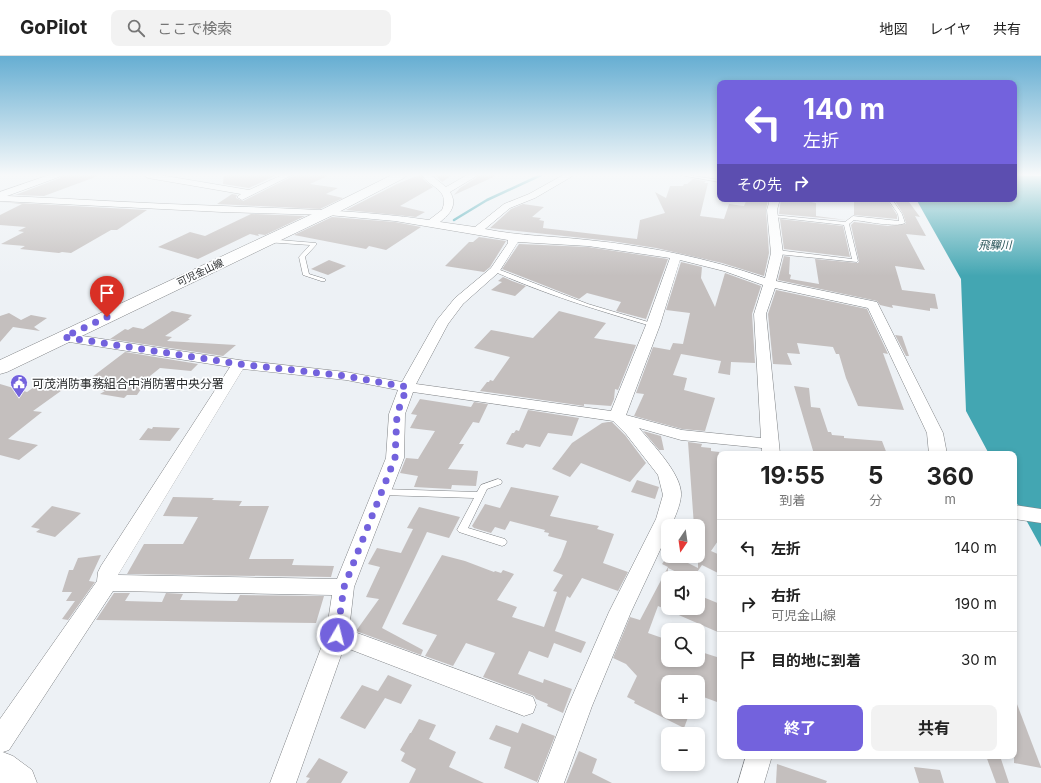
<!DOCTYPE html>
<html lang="ja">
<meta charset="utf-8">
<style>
body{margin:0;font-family:Inter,"Noto Sans JP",sans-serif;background:#f2f2f2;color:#222;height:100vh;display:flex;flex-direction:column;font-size:15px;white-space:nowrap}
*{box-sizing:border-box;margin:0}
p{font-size:13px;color:#767676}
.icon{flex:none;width:22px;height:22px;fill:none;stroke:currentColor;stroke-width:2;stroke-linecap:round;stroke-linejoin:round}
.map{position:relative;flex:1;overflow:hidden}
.panel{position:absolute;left:717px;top:395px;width:300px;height:308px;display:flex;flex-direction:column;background:#fff;border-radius:8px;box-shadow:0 2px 6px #0003}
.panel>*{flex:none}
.guide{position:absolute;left:717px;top:24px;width:300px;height:122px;border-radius:8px;box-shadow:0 2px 6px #0003;background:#7362dd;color:#fff;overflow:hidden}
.needle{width:26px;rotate:193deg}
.controls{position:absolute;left:661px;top:463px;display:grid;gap:8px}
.controls a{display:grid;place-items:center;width:44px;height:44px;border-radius:8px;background:#fff;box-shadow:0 2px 6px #0003;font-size:20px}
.pin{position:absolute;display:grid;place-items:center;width:34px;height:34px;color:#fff;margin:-41px -17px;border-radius:50% 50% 50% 0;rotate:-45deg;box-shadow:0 0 4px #0007}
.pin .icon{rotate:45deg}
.me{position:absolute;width:44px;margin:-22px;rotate:8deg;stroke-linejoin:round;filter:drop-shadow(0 0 3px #0008)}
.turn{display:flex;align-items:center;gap:14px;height:84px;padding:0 20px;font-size:18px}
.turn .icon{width:52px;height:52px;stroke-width:2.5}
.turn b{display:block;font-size:28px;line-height:34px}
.then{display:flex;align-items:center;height:38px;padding:0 20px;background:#0003;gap:8px;font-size:15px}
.eta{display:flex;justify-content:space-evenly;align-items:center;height:68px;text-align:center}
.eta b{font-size:24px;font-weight:700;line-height:28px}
.button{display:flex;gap:8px;margin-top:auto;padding:8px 20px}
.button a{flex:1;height:46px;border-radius:8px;background:#7362dd;color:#fff;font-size:16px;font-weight:700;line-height:46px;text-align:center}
.button a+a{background:#f2f2f2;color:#222}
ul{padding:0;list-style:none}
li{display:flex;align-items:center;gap:12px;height:56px;padding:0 20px;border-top:1px solid #e0e0e0}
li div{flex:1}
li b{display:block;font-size:15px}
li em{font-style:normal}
header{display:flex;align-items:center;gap:24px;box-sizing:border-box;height:56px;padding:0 20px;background:#fff;border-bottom:1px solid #e0e0e0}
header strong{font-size:19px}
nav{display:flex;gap:22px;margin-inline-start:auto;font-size:14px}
.search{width:280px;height:36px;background:#f2f2f2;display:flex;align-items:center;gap:10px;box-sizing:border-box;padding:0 14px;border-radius:8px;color:#767676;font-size:15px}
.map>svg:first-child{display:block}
.water{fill:#43a6b2}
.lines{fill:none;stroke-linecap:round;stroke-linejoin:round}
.stream{stroke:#43a6b2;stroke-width:2.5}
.building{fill:#c4bfbe}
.lane-casing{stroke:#808386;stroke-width:1}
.street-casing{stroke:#808386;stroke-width:1}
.secondary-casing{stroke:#808386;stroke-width:1}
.primary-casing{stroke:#808386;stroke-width:1}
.lane{fill:#fff;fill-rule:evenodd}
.street{fill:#fff;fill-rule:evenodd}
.secondary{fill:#fff;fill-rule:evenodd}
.primary{fill:#fff;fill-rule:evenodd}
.route{stroke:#7362dd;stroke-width:7;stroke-dasharray:0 12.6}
.labels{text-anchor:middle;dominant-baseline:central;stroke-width:3.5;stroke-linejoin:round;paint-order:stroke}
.far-street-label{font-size:10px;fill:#27292a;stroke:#fdfeff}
.far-water-label{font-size:11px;font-style:italic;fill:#285459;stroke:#fdfeff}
.poi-label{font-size:12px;fill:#27292a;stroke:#fdfeff;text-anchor:start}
</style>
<header>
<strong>GoPilot</strong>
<div class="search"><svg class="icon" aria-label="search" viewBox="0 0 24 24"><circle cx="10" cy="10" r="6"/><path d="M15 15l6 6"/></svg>ここで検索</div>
<nav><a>地図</a><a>レイヤ</a><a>共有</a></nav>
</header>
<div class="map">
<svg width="1041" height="727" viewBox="0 0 1041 727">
<rect width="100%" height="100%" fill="#edf1f5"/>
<path class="water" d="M1014 119 1041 120V491L1014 442V398H989L966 355 961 223 916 143H1014Z"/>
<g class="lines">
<path class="stream" d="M454 164 487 144 541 119"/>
</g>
<g class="building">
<path d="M63 118H98V120L44 140 15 139 60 122Z"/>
<path d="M224 118H279L249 132 223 128Z"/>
<path d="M293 118H332L310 128 338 132 326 138 343 142 320 153 217 148 232 138 237 139 236 142 243 145 293 120Z"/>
<path d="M421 118 424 124 433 131 400 150 425 156 416 161 346 154 397 128Z"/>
<path d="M433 118H454L442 126Z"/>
<path d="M477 118H500L454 139 460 132 476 122Z"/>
<path d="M693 123 706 125 704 127H708L700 160 724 163 729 148 744 150 747 143H768L766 154 769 197 764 220 722 207 656 192 611 185 490 172 511 153 523 148 544 151 532 161 541 162 539 164 544 165 543 172 637 183 640 164 665 157 655 136 666 142 670 130H683L684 128H687Z"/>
<path d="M781 143H807L806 145 816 147V160L846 164 779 158Z"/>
<path d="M854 143H887L897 159V163L854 159Z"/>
<path d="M894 143H906L909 146 920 161 915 160 926 180 906 178 925 214 895 210 902 234 935 238 938 253 930 252V255L892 249 893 252 880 249 877 245 778 224 784 200 790 201 789 218 791 219 790 223 819 228 815 203 858 207 859 205 851 169 854 166 888 170 905 168 906 167 903 158Z"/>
<path d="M0 146 147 154 117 174H111L71 197 62 196 59 197 20 193 25 190 1 188 24 176 18 175 26 171 0 169V159L22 148Z"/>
<path d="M251 158 305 160 265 179 258 178 259 180 250 178 198 203 158 191 190 176 205 180Z"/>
<path d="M332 161 395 166 421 171 386 194 369 190 366 193 294 179Z"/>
<path d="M780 163 843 170 850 201 784 193Z"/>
<path d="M479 181 506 185 490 211 484 216 445 210 469 186H473Z"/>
<path d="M519 188 588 191 668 203 646 263 616 255 621 246 587 237 579 243 502 213Z"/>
<path d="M329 204 346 210 328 219 311 213Z"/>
<path d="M681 206 702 211 701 222 715 251 725 217 761 230 752 258 755 307 731 306 730 319 718 317 721 305 681 298 673 319 687 322 684 334 715 342 705 375 682 373 634 360 644 338 636 337 653 291 670 294 673 287 683 288 690 257 666 254Z"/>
<path d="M503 221 512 225 526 230 515 240 491 234 502 226 498 225Z"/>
<path d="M776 234 867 253 888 298 883 297 904 354 858 350 846 322 839 298H836L833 291 797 287 800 298 787 297 792 309 773 308 768 258Z"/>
<path d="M172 255 192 259 188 263H190L165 280 172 281 167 285 236 289 223 300 110 283 125 273 128 274 133 271 143 273Z"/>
<path d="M559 255 606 267 594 282 636 289 618 334 615 333 614 343 611 350 584 348V350L480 335 487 326H489L490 324 493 325 510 301 474 292 491 274 533 282Z"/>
<path d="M9 257 21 264 31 259 47 262 34 271 40 275 13 271 0 286V260Z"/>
<path d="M895 279 902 280 909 300H906Z"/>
<path d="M125 296 198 308 191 315 160 312 150 320 137 339H127L124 342 100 338 105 335 79 331Z"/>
<path d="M47 322 72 327 33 355 42 356 8 383 38 389 19 404 0 399V328L27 336Z"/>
<path d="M794 330 809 332 811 351 820 352 828 376H831L832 379 844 380V382L882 385 887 398H814Z"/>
<path d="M420 343 471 351 474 346 488 348 479 367 473 366 459 388H464L448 413 478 415 476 430 452 429 451 433 414 431 418 420 400 417 406 402 418 403 435 375 410 372 417 359 411 358Z"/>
<path d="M528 354 579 362 572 380 548 377 540 391 526 388 523 392 506 388 512 377H514L516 374 519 375Z"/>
<path d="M608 366H612L625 379 646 407 630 426 581 407 570 421 552 413 572 387 602 367Z"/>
<path d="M153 371 180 372 170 385 139 384 148 372 152 373Z"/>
<path d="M643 375 661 380 664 394H659Z"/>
<path d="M688 386 702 388 701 391 711 392V395L719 396 720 399V482L711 495 720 499V518L702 509 693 522H689L668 512V552H698V539L720 548V577L658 550 648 577 668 584V604H698V595L720 602V636L717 646 698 639V626H668V656H690L684 672 634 647 635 645 627 641 637 620 626 608 613 602 630 561 640 564 668 511 662 508 668 500H674L698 512V470H694Z"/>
<path d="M637 424 659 431 655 443 631 436Z"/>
<path d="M511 431 559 440 550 460 599 470 597 473 614 478 603 507 628 516 618 535 582 522 570 542 567 540 555 575 586 586 581 597 554 587 548 602 529 595 518 618 543 627 544 623 572 633 563 657 547 650 548 648 536 643 534 640 483 621 495 597 466 587 453 610 425 600 437 579 402 568 442 499 465 505 494 516 495 515 501 517 503 514 514 518 497 544 517 551 512 561 544 571 557 536 553 535 563 519 553 515 561 501 567 485 548 480 549 477 544 476 545 474 510 465 505 474 495 471 491 477 474 472 472 470 485 448 500 452Z"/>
<path d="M173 441 214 442 212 444 242 445 239 450H269L249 503H294L292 509 334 510 331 521 127 518 144 488H183L198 461 163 460Z"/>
<path d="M52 450 81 457 55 481 36 476 40 473 31 471Z"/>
<path d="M419 451 460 461 449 482 427 476 382 572 423 594 421 599 356 575 379 543 366 541 380 511 368 508 377 492 401 497 413 473 407 472Z"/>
<path d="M101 499 89 525 95 526 68 564 62 563 75 545H66L72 536H62L69 514H73L78 502Z"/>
<path d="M114 537H130L125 545 162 546 166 537 183 538 180 544 237 545 240 539 324 540 316 567 96 564Z"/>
<path d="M388 619 412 629 401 648 385 642 365 673 340 662 362 629 378 635Z"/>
<path d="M1015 643 1041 711V712L1014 707Z"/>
<path d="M419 663 436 669 429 683 456 696 449 711 484 727H409L416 713 401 705 405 697 400 694 410 677H411Z"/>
<path d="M522 667 555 680 537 726 504 712 511 691 489 683 496 669 518 677Z"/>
<path d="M579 695 597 703 592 717 612 727H566Z"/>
<path d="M986 700H1000L1009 727H996Z"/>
<path d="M319 702 348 716 341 727H306L310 722 306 721Z"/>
<path d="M777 708 827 725 826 727H776Z"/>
<path d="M914 711 940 714 944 727H919Z"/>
</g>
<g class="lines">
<defs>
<g id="lane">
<path d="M680 119H687L720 124V126Z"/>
<path d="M888 143H892L902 158 905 167C896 172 865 165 854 164L849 168 858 205 857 206 777 198 774 196 777 194 852 203 844 169 773 161 771 160 773 159 845 166 853 160 899 165 898 158Z"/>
<path d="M267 183 316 187V189L305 201 309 218 325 223V225H321L303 219 299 201 310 189 265 186V184Z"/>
<path d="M495 212 588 248 655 268 656 269 653 271 651 270C597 254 544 238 493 215V213Z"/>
<path d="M498 423 501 424 502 426 501 428 487 433 468 472 505 483 507 486 505 489 502 490 459 476 457 474 474 442 382 439 379 438 377 436 379 434 382 433 477 436 481 429Z"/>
</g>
<g id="street">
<path d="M49 119H60L59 121 7 140C79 143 151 148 223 150 292 153 361 154 429 164L442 154C451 133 428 131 422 119H431L446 131 467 119H476L475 121 450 136C458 149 450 158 440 166L475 171 504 148 529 138 563 119H572L571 121 535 142 510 152 485 173C519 180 553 180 588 184 648 190 708 202 765 222L771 197 767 154 770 143H780L777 154 783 197 776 225 877 246 943 377 947 398H929L927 377 868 252 775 232 766 258 780 398H762V392L681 384 639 372C652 388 683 419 681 440 680 450 675 461 671 470H668V477L631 556 592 650 564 727H538L568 650 609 556 656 463 663 439 658 419 626 378 613 365 413 336 405 358 404 402 354 531 349 574 533 641 536 649 533 657 524 660 344 591 296 727H270L326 579 332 539 113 535 9 694 0 697V663L97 525 98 516 101 510 230 311 63 285 58 284 56 281 58 278 63 277 239 304 346 316 402 326 437 264 455 242 491 212 508 187V184L395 165 328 159 222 156 0 145V136ZM518 186 588 190 670 202 646 269 611 355 416 328 448 268 463 248 499 216ZM680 204 724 215 763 229 754 258 761 382 682 374 626 359 660 269ZM243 313 346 324 398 334 389 358 386 402 337 523 118 519Z"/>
<path d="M144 119H160L249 134 282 119H292L242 144 237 141 241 138 148 122Z"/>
<path d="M1014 449 1041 453V467L1014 463Z"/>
<path d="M746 700H772L764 727H738Z"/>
</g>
<path id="secondary" d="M0 695 13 700 32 714 37 727H0Z"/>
<path id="primary" d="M392 119H406L404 122 333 159 7 316 0 318V304L323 153Z"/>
</defs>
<use href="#lane" class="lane-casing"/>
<use href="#street" class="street-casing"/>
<use href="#secondary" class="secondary-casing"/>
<use href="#primary" class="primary-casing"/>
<use href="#lane" class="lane"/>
<use href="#street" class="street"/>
<use href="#secondary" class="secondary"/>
<use href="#primary" class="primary"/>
</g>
<linearGradient id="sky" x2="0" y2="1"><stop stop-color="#66aed2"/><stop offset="0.54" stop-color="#f7f9fa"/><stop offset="1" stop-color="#f7f9fa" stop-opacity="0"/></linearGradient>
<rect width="1041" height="220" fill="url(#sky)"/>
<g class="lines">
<path class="route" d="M107 261 64 281 239 308 346 320 407 331 397 358 395 402 344 531 337 579"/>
</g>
<defs>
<symbol id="civic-pin" viewBox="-11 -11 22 30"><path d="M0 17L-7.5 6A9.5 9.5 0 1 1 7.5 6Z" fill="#7362dd" stroke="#fdfeff"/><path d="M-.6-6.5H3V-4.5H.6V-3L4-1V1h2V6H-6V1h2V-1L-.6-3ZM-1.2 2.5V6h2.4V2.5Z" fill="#fff"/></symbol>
</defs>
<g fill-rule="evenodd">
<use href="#civic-pin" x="9" y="317" width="20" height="27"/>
</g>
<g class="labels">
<g class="far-street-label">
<text transform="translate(200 216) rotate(-25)">可児金山線</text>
</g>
<g class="far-water-label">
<text x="995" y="189">飛驒川</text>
</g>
<g class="poi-label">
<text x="32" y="327">可茂消防事務組合中消防署中央分署</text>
</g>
</g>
</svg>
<div class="controls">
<a><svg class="needle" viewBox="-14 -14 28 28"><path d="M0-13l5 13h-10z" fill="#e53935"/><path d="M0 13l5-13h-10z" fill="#767676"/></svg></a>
<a><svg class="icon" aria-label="sound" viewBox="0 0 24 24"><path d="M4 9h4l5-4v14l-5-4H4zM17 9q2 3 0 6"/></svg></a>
<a><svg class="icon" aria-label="search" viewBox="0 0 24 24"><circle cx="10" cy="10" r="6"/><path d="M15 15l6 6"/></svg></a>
<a>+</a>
<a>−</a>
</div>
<div class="pin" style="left:107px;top:261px;background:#d93025"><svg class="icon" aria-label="arrive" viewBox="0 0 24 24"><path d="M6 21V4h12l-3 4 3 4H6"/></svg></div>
<svg class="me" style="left:337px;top:579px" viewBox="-20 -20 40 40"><circle r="17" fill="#7362dd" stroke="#fff" stroke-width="3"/><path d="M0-11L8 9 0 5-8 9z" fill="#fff"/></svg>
<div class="guide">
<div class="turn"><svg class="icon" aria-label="left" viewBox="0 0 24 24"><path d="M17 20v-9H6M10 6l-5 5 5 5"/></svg><div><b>140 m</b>左折</div></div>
<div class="then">その先<svg class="icon" aria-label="right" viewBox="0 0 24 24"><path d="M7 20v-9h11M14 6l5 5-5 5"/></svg></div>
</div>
<section class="panel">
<div class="eta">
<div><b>19:55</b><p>到着</p></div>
<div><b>5</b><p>分</p></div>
<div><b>360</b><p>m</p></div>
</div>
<ul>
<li><svg class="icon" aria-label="left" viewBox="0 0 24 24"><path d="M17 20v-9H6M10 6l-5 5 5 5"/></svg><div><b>左折</b></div><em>140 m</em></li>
<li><svg class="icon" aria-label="right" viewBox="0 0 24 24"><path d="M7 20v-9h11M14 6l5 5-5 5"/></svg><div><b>右折</b><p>可児金山線</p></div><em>190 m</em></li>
<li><svg class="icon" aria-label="arrive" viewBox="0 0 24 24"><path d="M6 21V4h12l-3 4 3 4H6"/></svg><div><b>目的地に到着</b></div><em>30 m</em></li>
</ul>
<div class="button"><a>終了</a><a>共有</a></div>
</section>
</div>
